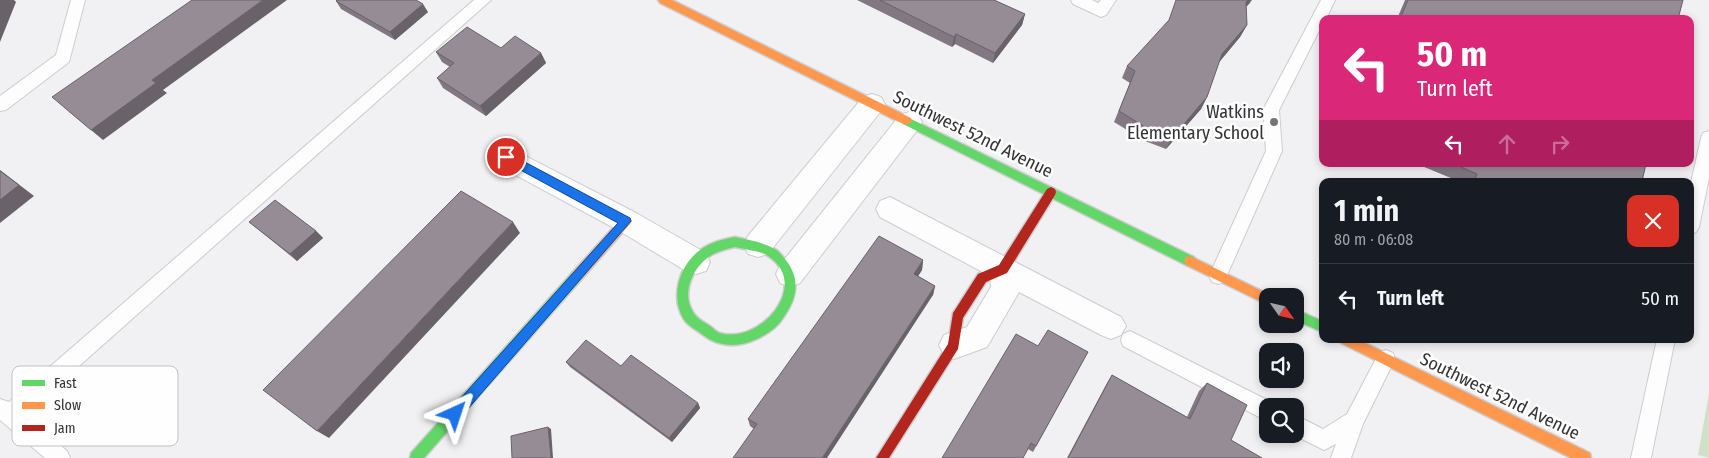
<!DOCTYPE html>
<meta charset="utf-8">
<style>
body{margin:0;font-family:"Fira Sans Condensed",sans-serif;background:#20242c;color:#f1f3f6;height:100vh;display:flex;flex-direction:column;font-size:19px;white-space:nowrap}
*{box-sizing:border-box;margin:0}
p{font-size:16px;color:#9ea1a6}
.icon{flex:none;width:28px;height:28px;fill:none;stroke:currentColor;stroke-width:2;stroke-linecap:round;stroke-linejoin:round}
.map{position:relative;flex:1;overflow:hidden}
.side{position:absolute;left:1319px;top:178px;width:375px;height:165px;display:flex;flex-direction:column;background:#171b24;border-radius:10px;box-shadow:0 2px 8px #0003}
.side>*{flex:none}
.top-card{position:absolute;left:1319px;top:15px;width:375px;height:152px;border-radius:10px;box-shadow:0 2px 8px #0003;background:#db2777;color:#fff;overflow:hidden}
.needle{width:32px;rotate:124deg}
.controls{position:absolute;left:1259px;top:288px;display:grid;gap:10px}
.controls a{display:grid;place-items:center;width:45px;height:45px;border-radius:10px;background:#171b24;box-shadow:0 2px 8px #0003;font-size:25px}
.pin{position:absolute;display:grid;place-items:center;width:42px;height:42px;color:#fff;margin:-21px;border:2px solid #fff;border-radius:50%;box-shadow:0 1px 5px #0007}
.me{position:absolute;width:55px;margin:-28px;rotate:42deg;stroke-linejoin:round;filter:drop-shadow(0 0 4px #0008)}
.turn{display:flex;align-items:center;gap:18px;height:105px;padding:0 15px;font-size:22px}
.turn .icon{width:65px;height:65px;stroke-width:2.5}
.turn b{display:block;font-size:35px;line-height:42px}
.lanes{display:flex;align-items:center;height:48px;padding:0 15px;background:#0003;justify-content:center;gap:25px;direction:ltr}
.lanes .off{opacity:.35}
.round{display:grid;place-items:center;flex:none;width:52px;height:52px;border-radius:10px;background:#20242c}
.headline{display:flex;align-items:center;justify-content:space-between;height:85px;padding:0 15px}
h1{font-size:30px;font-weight:700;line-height:38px}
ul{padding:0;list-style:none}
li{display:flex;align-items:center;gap:15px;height:70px;padding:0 15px;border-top:1px solid #363941}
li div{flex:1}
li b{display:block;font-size:19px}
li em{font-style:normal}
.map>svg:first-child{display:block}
.green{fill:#d1e1c8}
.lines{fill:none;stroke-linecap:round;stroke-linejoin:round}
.lane-casing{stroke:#cdcdcf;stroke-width:2}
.street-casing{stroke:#cdcdcf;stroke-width:2}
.fast-casing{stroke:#cdcdcf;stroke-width:3}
.slow-casing{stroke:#cdcdcf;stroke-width:3}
.jam-casing{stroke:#cdcdcf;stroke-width:3}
.lane{fill:#fdfdfd;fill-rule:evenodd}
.street{fill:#fdfdfd;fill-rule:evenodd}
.fast{fill:#63d668;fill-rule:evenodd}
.slow{fill:#ff974d;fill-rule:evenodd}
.jam{fill:#b3261e;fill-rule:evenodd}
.wall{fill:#817881}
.shaded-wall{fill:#696269}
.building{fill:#968c96;stroke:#696269}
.route{fill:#1a73e8;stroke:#114b97}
.poi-dot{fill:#757576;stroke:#fefeff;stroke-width:2}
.labels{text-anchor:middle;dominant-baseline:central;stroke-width:5;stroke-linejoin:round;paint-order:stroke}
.poi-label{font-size:18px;fill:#323233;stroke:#fefeff;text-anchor:end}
.street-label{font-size:18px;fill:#323233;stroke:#fefeff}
.key{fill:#fefeff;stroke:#c1c1c2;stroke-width:1}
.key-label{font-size:14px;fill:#323233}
</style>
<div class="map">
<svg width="1709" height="458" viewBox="0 0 1709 458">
<rect width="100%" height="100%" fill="#f1f1f3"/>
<path class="green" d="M1709 393V458L1698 455Z"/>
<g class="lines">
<defs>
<g id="lane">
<path d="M71 0H85L69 62 6 110 0 111V96L56 55Z"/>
<path d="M474 0H491L24 415 67 451 70 458H45L0 420V399L9 402Z"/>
<path d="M1071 0H1092L1098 3 1101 0H1116L1106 15 1101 17 1073 4Z"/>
<path d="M1321 0H1335L1326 19H1322V25L1279 110 1282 151 1224 282 1218 284 1212 282 1209 276 1266 151 1263 110Z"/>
<path d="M1709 131V178L1699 227 1696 232 1690 235V187L1701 138 1703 133Z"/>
<path d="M1130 331 1275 404 1276 406H1268V420L1261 418 1123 346 1121 340 1123 334Z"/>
<path d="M1657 339H1675L1651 458H1631Z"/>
<path d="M1386 350 1393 353 1395 359 1363 424 1351 458H1331L1336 444 1324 450 1292 434H1295V415L1323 429 1347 414 1379 353Z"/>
</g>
<g id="street">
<path d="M872 94 881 97 885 104 881 111 768 254 758 257 748 254 744 245 748 236 863 97Z"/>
<path d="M909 112 918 115 922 122 918 129 800 283 790 287 780 283 776 274 780 265 900 115Z"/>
<path d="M506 146 636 213 706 253 710 262 706 271 696 274 686 271 616 229 497 165 493 157 497 149Z"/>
<path d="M890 197 1121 317 1126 326 1121 335 1111 339 1101 335 1019 292 987 347 954 359 944 355 939 345 944 335 967 327 991 287 990 276 880 217 876 209 880 201Z"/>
</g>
<g id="fast">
<path d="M907 117 1194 257 1196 261 1194 265 1190 266 1186 265 903 124 902 121Z"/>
<path d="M735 237C748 240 763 242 775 249 780 252 784 258 788 263 801 282 796 300 783 318 777 328 767 334 757 339 738 348 719 347 703 335 697 330 690 327 685 321 669 298 679 263 703 248 712 242 724 239 735 237ZM735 247C746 250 759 250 768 256 812 285 760 345 720 333 716 332 713 328 710 326 704 322 697 319 693 312 681 293 693 267 710 256 718 251 726 249 735 247Z"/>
<path d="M576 272 580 273 582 277 580 281 424 458H410L411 453 572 273Z"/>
<path d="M1295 309 1322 321V332L1295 320Z"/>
</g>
<g id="slow">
<path d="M658 0H672L911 118 912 121 907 125 903 124 660 3Z"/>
<path d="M626 216 630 218 632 221 630 224 580 281 576 282 572 281 570 277 572 273 622 218Z"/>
<path d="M1190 256 1272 296H1268V305L1186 265 1184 261 1186 257Z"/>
<path d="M1339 339H1357L1590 453 1591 458H1571L1341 343Z"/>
</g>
<path id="jam" d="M1051 187 1055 189 1056 192 1055 195 1007 273 986 282 963 318 958 349 889 458H876L948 344 953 313 978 274 999 265 1047 189Z"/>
</defs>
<use href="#lane" class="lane-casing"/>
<use href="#street" class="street-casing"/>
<use href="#fast" class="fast-casing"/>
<use href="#slow" class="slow-casing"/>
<use href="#jam" class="jam-casing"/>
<use href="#lane" class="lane"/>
<use href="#street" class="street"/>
<use href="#fast" class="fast"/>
<use href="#slow" class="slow"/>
<use href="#jam" class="jam"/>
</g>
<g class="wall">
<path d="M857 0H994L1025 14 1022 25 993 63 955 44 952 47Z"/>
<path d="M1405 0H1683L1678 19H1397Z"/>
<path d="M336 1 428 12 395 40 341 9Z"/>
<path d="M1251 2 1246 7 1247 25 1240 37 1219 62 1207 97 1201 109 1166 149 1145 141 1114 122 1130 83 1122 78 1127 66Z"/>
<path d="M501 48 541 53 546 63 486 116 443 88 437 78 450 67 442 62 436 52Z"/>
<path d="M1417 164H1646L1642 181H1458Z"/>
<path d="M249 222 316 231 323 238 297 261Z"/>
<path d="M923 260 922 270 918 276 935 286 933 295 754 429 750 426 748 419Z"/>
<path d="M1038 346 1088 352 1033 452 1028 449Z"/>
<path d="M566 362 621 366 698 403 700 408 672 442 570 367Z"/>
<path d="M1112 375 1187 417 1199 391 1207 383 1231 440 1262 458H1067L1107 383Z"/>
</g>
<g class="shaded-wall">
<path d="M0 0H14L16 2 0 42Z"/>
<path d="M263 0H287L163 90 167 93 103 140 91 130 152 80Z"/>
<path d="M1248 0H1252L1240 14 1246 2Z"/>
<path d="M423 4 428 12 395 40 390 32Z"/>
<path d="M1025 14 1022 25 993 63 995 53Z"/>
<path d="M1247 25 1240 37 1216 66 1222 54Z"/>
<path d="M956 34 955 44 952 47 954 37Z"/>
<path d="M541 53 546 63 486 116 480 106Z"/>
<path d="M1207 97 1201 109 1166 149 1172 138Z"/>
<path d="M0 170 34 196 0 223Z"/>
<path d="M513 222 520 233 329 438 317 431Z"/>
<path d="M316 231 323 238 297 261 290 254Z"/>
<path d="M923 260 922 270 913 284 914 274Z"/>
<path d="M935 286 933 295 827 458H822Z"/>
<path d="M698 403 700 408 672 442 669 438Z"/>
<path d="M548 427 551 429 553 458H551Z"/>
</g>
<g class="building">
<path d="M192 0H263L152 80 156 83 91 130 52 97Z"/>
<path d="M337 0H416L423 4 390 32 336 1Z"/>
<path d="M880 0H994L1025 14 995 53 956 34 954 37Z"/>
<path d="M1176 0H1248L1246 2 1247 25 1222 54 1207 97 1172 138 1150 130 1119 111 1135 71 1127 66 1169 20Z"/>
<path d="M1408 0H1683L1678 19H1400Z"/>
<path d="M467 27 501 48 515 36 541 53 480 106 437 78 454 63 436 52Z"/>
<path d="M1454 164H1646L1642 181H1474L1477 174Z"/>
<path d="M0 171 19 185 0 200Z"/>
<path d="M461 191 513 222 317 431 263 390Z"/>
<path d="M275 200 316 231 290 254 249 222Z"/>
<path d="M879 236 923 260 914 274 935 286 822 458H733L757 424 748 419Z"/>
<path d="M1048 330 1088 352 1036 446 1031 443 1023 458H942L1016 334 1038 346Z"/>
<path d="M586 340 621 366 631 355 698 403 669 438 566 362Z"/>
<path d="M1112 375 1190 419 1207 383 1247 405 1231 440 1262 458H1068Z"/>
<path d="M548 427 551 458H512L511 436Z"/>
</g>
<path class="route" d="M506 152 630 218 631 221 460 418 455 420 451 418 449 414 451 409 618 223 502 160 501 157Z"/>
<circle class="poi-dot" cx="1274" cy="122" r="5"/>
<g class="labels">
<g class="poi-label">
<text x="1264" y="112">Watkins<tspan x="1264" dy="21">Elementary School</tspan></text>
</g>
<g class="street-label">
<text transform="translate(973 134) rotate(26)">Southwest 52nd Avenue</text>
<text transform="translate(1500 396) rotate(26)">Southwest 52nd Avenue</text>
</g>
</g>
<rect x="12" y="366" width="166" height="80" rx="8" class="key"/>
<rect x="22" y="380" width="23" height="6" fill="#63d668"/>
<rect x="22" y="402" width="23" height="7" fill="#ff974d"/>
<rect x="22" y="425" width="23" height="6" fill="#b3261e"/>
<g class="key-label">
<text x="54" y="388">Fast</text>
<text x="54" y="410">Slow</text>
<text x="54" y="433">Jam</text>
</g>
</svg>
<div class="controls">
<a><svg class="needle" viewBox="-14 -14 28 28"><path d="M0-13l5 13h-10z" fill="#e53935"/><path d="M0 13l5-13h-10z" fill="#9ea1a6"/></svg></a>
<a><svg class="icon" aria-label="sound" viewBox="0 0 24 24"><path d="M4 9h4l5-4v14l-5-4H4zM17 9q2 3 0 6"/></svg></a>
<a><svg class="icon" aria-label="search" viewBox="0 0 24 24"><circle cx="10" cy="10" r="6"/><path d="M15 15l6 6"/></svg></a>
</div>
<div class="pin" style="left:506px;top:157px;background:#d93025"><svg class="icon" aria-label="arrive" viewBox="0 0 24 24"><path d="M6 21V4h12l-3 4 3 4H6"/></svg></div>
<svg class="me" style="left:455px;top:414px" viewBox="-20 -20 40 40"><path d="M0-17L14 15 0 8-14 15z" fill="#1a73e8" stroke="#fff" stroke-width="4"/></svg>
<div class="top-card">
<div class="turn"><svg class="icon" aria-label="left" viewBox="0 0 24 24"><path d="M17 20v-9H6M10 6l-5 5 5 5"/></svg><div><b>50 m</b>Turn left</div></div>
<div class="lanes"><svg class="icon" aria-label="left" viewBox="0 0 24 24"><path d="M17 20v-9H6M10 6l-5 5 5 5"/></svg><svg class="icon off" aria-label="ahead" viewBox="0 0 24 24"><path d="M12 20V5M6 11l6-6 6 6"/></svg><svg class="icon off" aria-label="right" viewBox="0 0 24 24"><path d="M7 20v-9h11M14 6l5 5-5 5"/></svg></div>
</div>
<section class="side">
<div class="headline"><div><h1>1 min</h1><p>80 m · 06:08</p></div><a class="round" style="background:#d93025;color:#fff"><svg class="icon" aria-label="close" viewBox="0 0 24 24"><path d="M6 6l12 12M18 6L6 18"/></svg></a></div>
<ul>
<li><svg class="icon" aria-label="left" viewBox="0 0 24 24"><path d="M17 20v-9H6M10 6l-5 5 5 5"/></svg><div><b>Turn left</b></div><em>50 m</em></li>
</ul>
</section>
</div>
